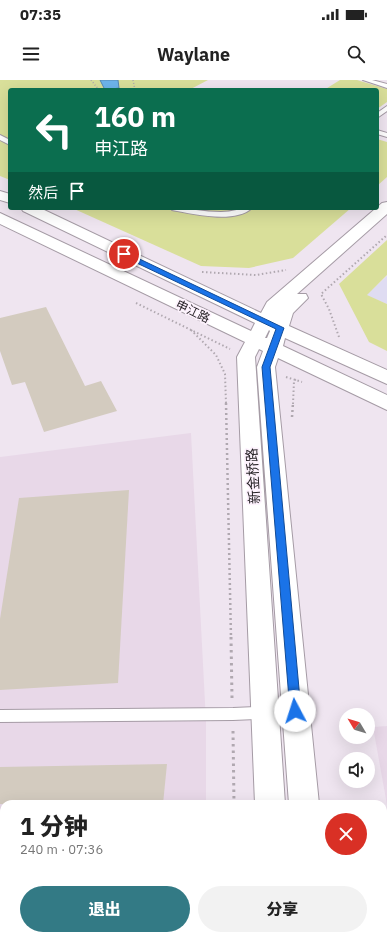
<!DOCTYPE html>
<html lang="zh">
<meta charset="utf-8">
<style>
body{margin:0;font-family:"IBM Plex Sans","Noto Sans SC",sans-serif;background:#f2f2f2;color:#222;height:100vh;display:flex;flex-direction:column;font-size:15px;white-space:nowrap}
*{box-sizing:border-box;margin:0}
p{font-size:13px;color:#767676}
.icon{flex:none;width:22px;height:22px;fill:none;stroke:currentColor;stroke-width:2;stroke-linecap:round;stroke-linejoin:round}
.map{position:relative;flex:1;overflow:hidden}
.panel{position:absolute;left:0px;top:720px;width:387px;height:140px;display:flex;flex-direction:column;background:#fff;border-radius:12px 12px 0 0;box-shadow:0 4px 16px #0002}
.panel>*{flex:none}
.banner{position:absolute;left:8px;top:8px;width:371px;height:122px;border-radius:4px;box-shadow:0 4px 16px #0002;background:#0b6e4f;color:#fff;overflow:hidden}
.needle{width:26px;rotate:308deg}
.fabs{position:absolute;left:339px;top:628px;display:grid;gap:8px}
.fabs a{display:grid;place-items:center;width:36px;height:36px;border-radius:50%;background:#fff;box-shadow:0 4px 16px #0002;font-size:20px}
.pin{position:absolute;display:grid;place-items:center;width:34px;height:34px;color:#fff;margin:-17px;border:2px solid #fff;border-radius:50%;box-shadow:0 1px 4px #0007}
.me{position:absolute;width:44px;margin:-22px;rotate:355deg;stroke-linejoin:round;filter:drop-shadow(0 0 3px #0008)}
.turn{display:flex;align-items:center;gap:14px;height:84px;padding:0 20px;font-size:18px}
.turn .icon{width:52px;height:52px;stroke-width:2.5}
.turn b{display:block;font-size:28px;line-height:34px}
.then{display:flex;align-items:center;height:38px;padding:0 20px;background:#0003;gap:8px;font-size:15px}
.round{display:grid;place-items:center;flex:none;width:42px;height:42px;border-radius:21px;background:#f2f2f2}
.headline{display:flex;align-items:center;justify-content:space-between;height:68px;padding:0 20px}
h1{font-size:24px;font-weight:800;line-height:30px}
.button{display:flex;gap:8px;margin-top:auto;padding:8px 20px}
.button a{flex:1;height:46px;border-radius:24px;background:#337a85;color:#fff;font-size:16px;font-weight:800;line-height:46px;text-align:center}
.button a+a{background:#f2f2f2;color:#222}
.status{display:flex;justify-content:space-between;align-items:center;height:28px;padding:0 20px;background:#fff;direction:ltr}
.status svg{height:11px;fill:currentColor}
header{display:flex;justify-content:space-between;align-items:center;height:52px;padding:0 20px;background:#fff;font-size:18px;font-weight:800}
.map>svg:first-child{display:block}
.built{fill:#e8d8e8}
.industrial{fill:#dfdcf2}
.green{fill:#d9df9a}
.water{fill:#6db4eb;stroke:#5687af}
.building{fill:#d3cbbf}
.lines{fill:none;stroke-linecap:round;stroke-linejoin:round}
.lane-casing{stroke:#a59ba5;stroke-width:2}
.secondary-casing{stroke:#a59ba5;stroke-width:2}
.path-far3{stroke:#b0a8b0;stroke-width:1.5;stroke-dasharray:1 2;stroke-linecap:butt}
.path-far2{stroke:#b0a8b0;stroke-width:2;stroke-dasharray:1.5 2.5;stroke-linecap:butt}
.path-far1{stroke:#b0a8b0;stroke-width:2.5;stroke-dasharray:2 3;stroke-linecap:butt}
.path{stroke:#b0a8b0;stroke-width:3;stroke-dasharray:2.5 4;stroke-linecap:butt}
.lane{fill:#fff;fill-rule:evenodd}
.secondary{fill:#fff;fill-rule:evenodd}
.route{fill:#1a73e8;stroke:#114b97}
.labels{text-anchor:middle;dominant-baseline:central;stroke-width:3.5;stroke-linejoin:round;paint-order:stroke}
.far-street-label{font-size:12px;fill:#221e22;stroke:#fdf2fd}
.street-label{font-size:14px;fill:#221e22;stroke:#fdf2fd}
</style>
<div class="status"><b>07:35</b><svg viewBox="0 0 49 12"><path d="M0 12V9h3v3zM5 12V6h3v6zM10 12V3h3v9zM15 12V0h3v12zM26 1h20v11H26zM47 4h2v5h-2z"/></svg></div>
<header><svg class="icon" aria-label="menu" viewBox="0 0 24 24"><path d="M4 6h16M4 12h16M4 18h16"/></svg>Waylane<svg class="icon" aria-label="search" viewBox="0 0 24 24"><circle cx="10" cy="10" r="6"/><path d="M15 15l6 6"/></svg></header>
<div class="map">
<svg width="387" height="860" viewBox="0 0 387 860">
<rect width="100%" height="100%" fill="#efe5f0"/>
<g class="built">
<path d="M191 353 206 642V724H4V856H205V860H0V377Z"/>
<path d="M387 646V725L373 647Z"/>
</g>
<path class="industrial" d="M387 196V224L366 215Z"/>
<g class="green">
<path d="M0 0H100L105 10H10V100L0 96Z"/>
<path d="M118 0H208L189 10H112L119 8Z"/>
<path d="M340 0H357L387 9V22L377 29V10H324Z"/>
<path d="M377 59 387 62V97L377 106Z"/>
<path d="M72 128H351L293 178 249 188 201 186Z"/>
<path d="M387 160V195L367 215 387 224V271L369 262 339 204Z"/>
</g>
<path class="water" d="M100 0H118L119 8 105 10Z"/>
<g class="building">
<path d="M46 227 85 306 101 301 117 331 44 352 25 302 12 305 0 271V238Z"/>
<path d="M129 410 118 603 0 610V539L19 418Z"/>
<path d="M167 684 163 724H0V687Z"/>
</g>
<g class="lines">
<defs>
<g id="lane">
<path d="M363 0H372L387 4V8Z"/>
<path d="M387 26V31L377 38V33Z"/>
<path d="M377 50 387 53V57L377 54Z"/>
<path d="M0 55 10 60V65L0 60Z"/>
<path d="M171 128C188 128 204 132 221 132 232 132 241 128 252 128 235 144 193 134 172 130Z"/>
<path d="M295 625 300 626 302 631 300 636 295 637 233 640 0 642V630L233 628Z"/>
</g>
<g id="secondary">
<path d="M0 111 10 114V123L0 120Z"/>
<path d="M387 122V134L297 214H306L308 218 293 233 289 246 387 290V304L285 258 283 266 387 315V330L278 278 275 287 319 724H289L257 287 263 271 259 269 255 277 285 724H255L237 277 245 262 0 144V133L251 251 255 243 23 131 21 128H40L261 233 267 222 382 123ZM269 250 270 251 267 258H265Z"/>
<rect x="262" y="856" width="32" height="4"/>
<rect x="305" y="856" width="32" height="4"/>
</g>
</defs>
<use href="#lane" class="lane-casing"/>
<use href="#secondary" class="secondary-casing"/>
<g class="path-far3">
<path d="M91 0 99 10"/>
<path d="M133 0 135 10"/>
</g>
<g class="path-far2">
<path d="M202 192 256 195 286 190"/>
<path d="M136 223 230 269"/>
<path d="M191 250 216 275 225 294 226 324"/>
<path d="M339 257 329 229 321 214 387 155"/>
<path d="M286 297 302 302"/>
<path d="M293 324 294 301 297 298"/>
</g>
<g class="path-far1">
<path d="M226 323 231 558"/>
<path d="M292 337 293 323"/>
</g>
<g class="path">
<path d="M231 557 232 618"/>
<path d="M233 651 234 724"/>
<path d="M239 856V860"/>
</g>
<use href="#lane" class="lane"/>
<use href="#secondary" class="secondary"/>
</g>
<path class="route" d="M122 173H127L284 248 270 287 301 631 299 635 295 636 291 635 290 631 262 287 276 249 122 176Z"/>
<g class="labels">
<g class="far-street-label">
<text transform="translate(193 231) rotate(26)">申江路</text>
</g>
<g class="street-label">
<text transform="translate(253 396) rotate(-93)">新金桥路</text>
</g>
</g>
</svg>
<div class="fabs">
<a><svg class="needle" viewBox="-14 -14 28 28"><path d="M0-13l5 13h-10z" fill="#e53935"/><path d="M0 13l5-13h-10z" fill="#767676"/></svg></a>
<a><svg class="icon" aria-label="sound" viewBox="0 0 24 24"><path d="M4 9h4l5-4v14l-5-4H4zM17 9q2 3 0 6"/></svg></a>
</div>
<div class="pin" style="left:124px;top:174px;background:#d93025"><svg class="icon" aria-label="arrive" viewBox="0 0 24 24"><path d="M6 21V4h12l-3 4 3 4H6"/></svg></div>
<svg class="me" style="left:295px;top:631px" viewBox="-20 -20 40 40"><circle r="19" fill="#fff"/><path d="M0-13L10 11 0 6-10 11z" fill="#1a73e8"/></svg>
<div class="banner">
<div class="turn"><svg class="icon" aria-label="left" viewBox="0 0 24 24"><path d="M17 20v-9H6M10 6l-5 5 5 5"/></svg><div><b>160 m</b>申江路</div></div>
<div class="then">然后<svg class="icon" aria-label="arrive" viewBox="0 0 24 24"><path d="M6 21V4h12l-3 4 3 4H6"/></svg></div>
</div>
<section class="panel">
<div class="headline"><div><h1>1 分钟</h1><p>240 m · 07:36</p></div><a class="round" style="background:#d93025;color:#fff"><svg class="icon" aria-label="close" viewBox="0 0 24 24"><path d="M6 6l12 12M18 6L6 18"/></svg></a></div>
<div class="button"><a>退出</a><a>分享</a></div>
</section>
</div>
